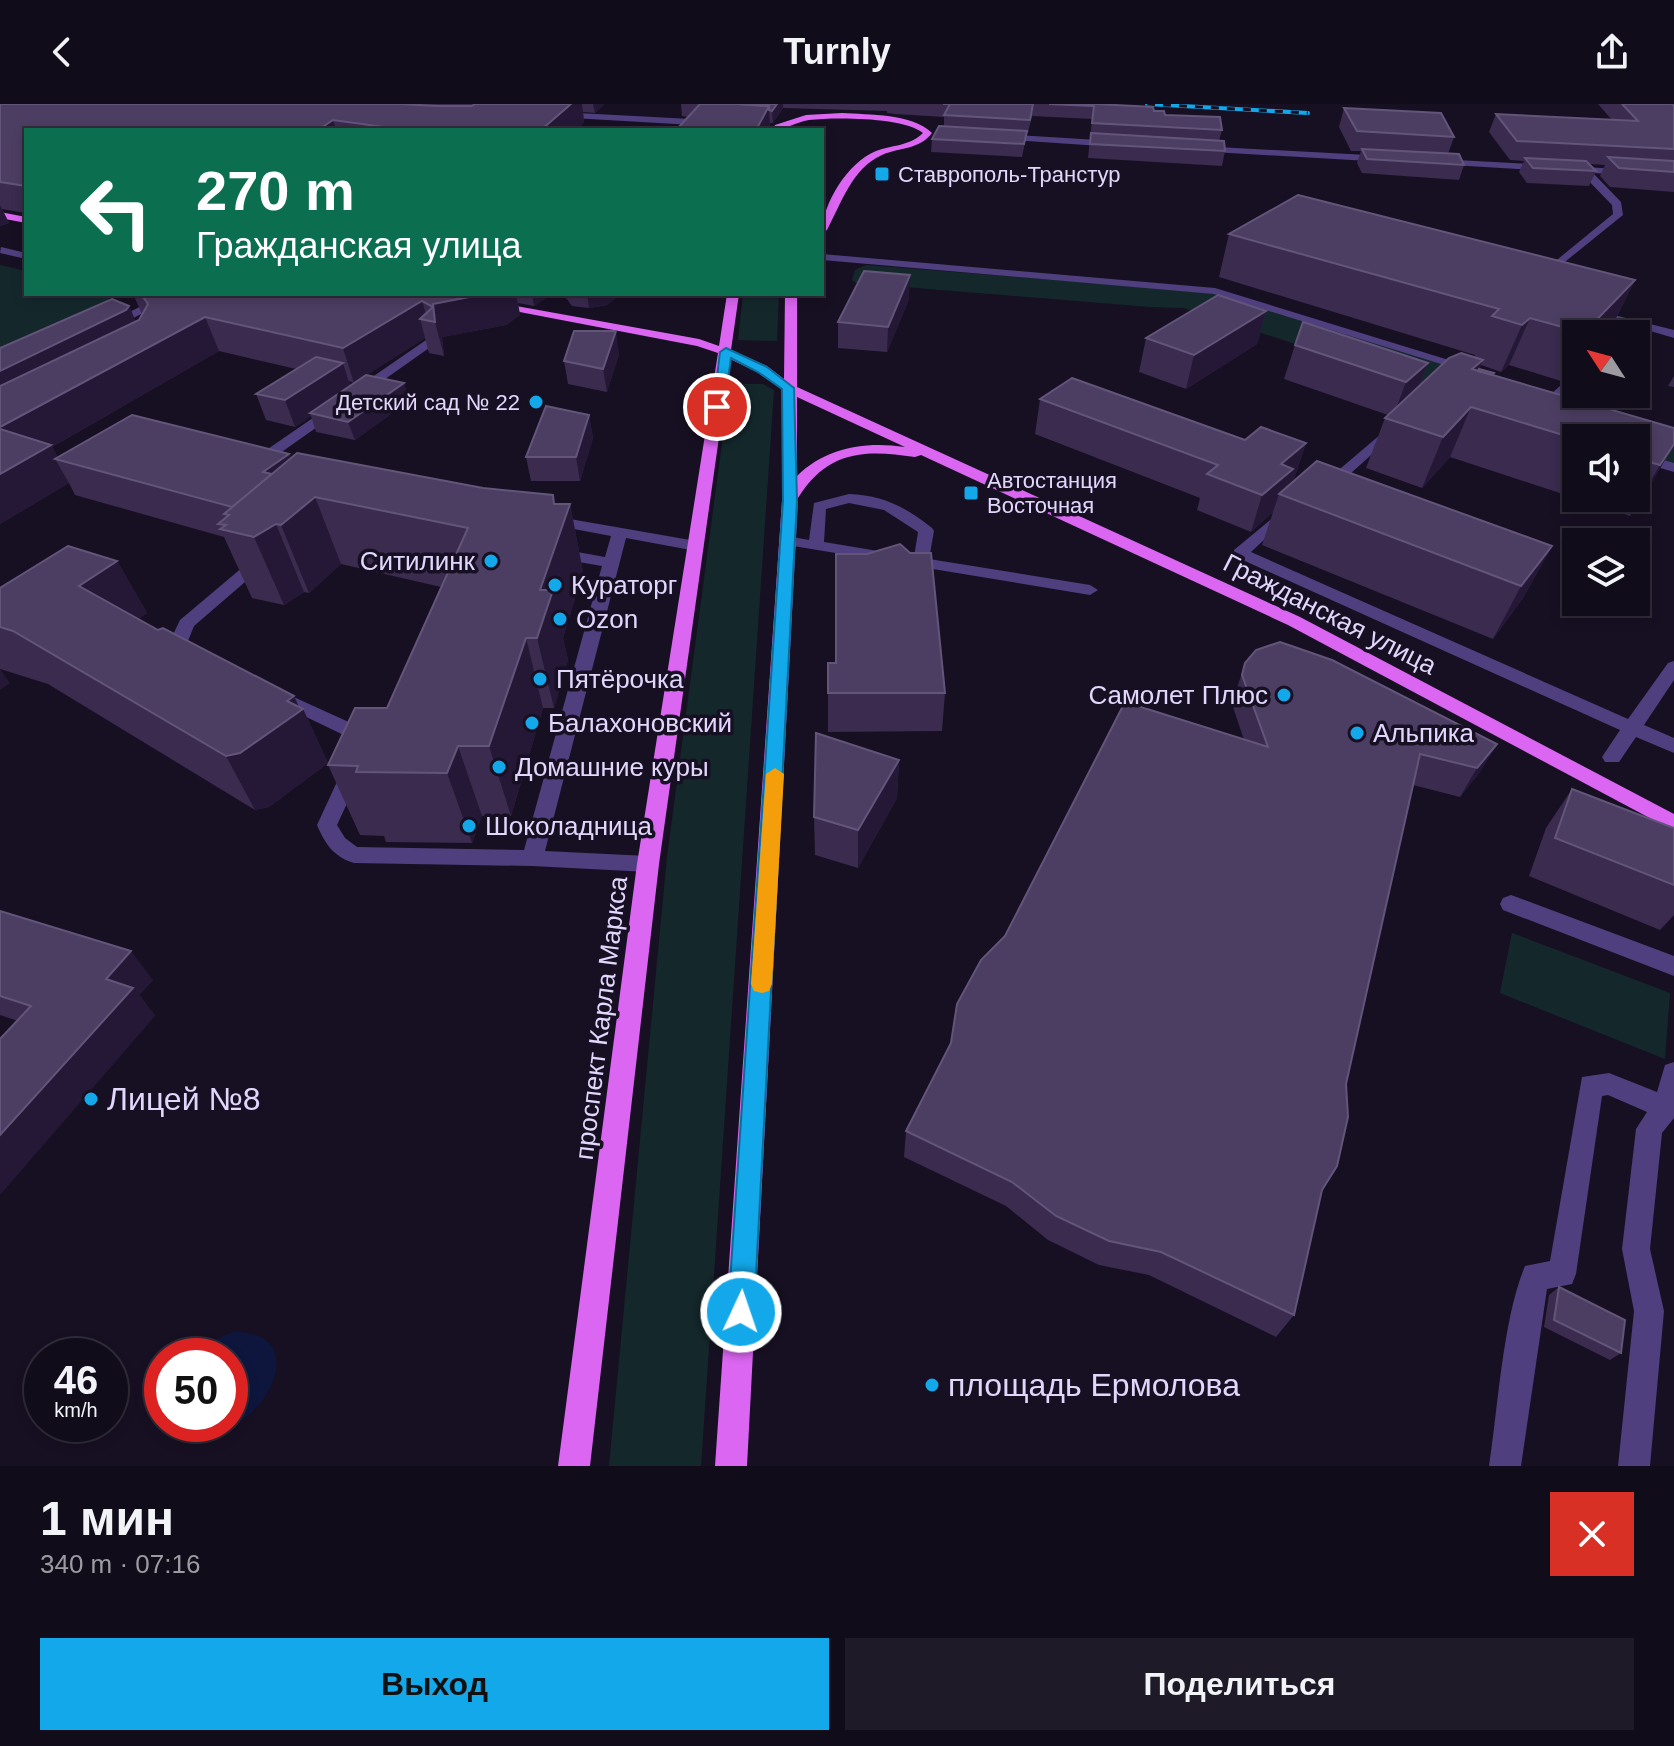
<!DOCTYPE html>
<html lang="ru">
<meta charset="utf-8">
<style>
body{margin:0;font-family:Arial,sans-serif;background:#1e1a27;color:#f1f3f6;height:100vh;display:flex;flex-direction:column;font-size:30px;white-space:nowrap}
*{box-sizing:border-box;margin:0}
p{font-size:26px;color:#9c9ba2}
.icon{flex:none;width:44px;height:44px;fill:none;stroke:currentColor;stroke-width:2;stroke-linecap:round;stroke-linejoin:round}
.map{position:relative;height:1362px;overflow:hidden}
.panel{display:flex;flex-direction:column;background:#110c1a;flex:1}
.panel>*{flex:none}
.guide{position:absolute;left:24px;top:24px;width:800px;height:168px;border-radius:0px;box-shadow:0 4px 12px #0003,0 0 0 2px #302c39;background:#0b6e4f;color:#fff;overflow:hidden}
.needle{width:52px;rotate:306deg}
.controls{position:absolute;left:1562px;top:216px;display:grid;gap:16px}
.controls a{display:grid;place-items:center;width:88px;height:88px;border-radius:0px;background:#110c1a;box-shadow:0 4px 12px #0003,0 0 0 2px #302c39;font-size:40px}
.speed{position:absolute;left:24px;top:1234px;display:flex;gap:16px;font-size:40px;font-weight:700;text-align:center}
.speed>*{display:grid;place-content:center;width:104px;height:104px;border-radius:50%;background:#110c1a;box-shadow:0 4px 12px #0003,0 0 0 2px #302c39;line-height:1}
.speed small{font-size:20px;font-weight:400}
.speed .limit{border:12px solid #d22;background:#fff;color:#111}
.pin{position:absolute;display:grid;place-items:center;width:68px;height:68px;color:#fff;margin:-34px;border:4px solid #fff;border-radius:50%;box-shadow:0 2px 8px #0007}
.me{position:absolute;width:88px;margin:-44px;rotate:3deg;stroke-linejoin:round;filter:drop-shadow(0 0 6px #0008)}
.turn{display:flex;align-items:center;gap:28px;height:168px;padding:0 40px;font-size:36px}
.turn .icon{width:104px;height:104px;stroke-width:2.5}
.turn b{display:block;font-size:56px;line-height:68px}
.round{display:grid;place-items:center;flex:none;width:84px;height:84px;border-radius:0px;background:#1e1a27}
.head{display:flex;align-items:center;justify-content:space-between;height:136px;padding:0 40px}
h1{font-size:48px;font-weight:700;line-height:60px}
.button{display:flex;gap:16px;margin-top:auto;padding:16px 40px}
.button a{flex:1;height:92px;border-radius:0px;background:#13a8ea;color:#111;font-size:32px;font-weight:700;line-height:92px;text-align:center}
.button a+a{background:#1e1a27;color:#f1f3f6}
header{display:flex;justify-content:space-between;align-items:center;height:104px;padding:0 40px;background:#110c1a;font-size:36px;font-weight:700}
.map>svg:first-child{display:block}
.green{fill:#14282c}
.water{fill:#0e163e}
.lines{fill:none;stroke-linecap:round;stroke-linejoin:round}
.minor{fill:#4f3f7e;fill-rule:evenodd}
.major{fill:#db66f2;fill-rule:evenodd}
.rail-casing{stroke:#13a8ea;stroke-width:4}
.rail{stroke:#171023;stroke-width:3;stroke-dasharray:8;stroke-linecap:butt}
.wall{fill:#3a2b4f;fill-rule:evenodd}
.shaded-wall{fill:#241836}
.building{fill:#4c3d62;stroke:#63557a;stroke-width:2}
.route{fill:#13a8ea;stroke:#0c6d98;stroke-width:2}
.slow{fill:#f59e0b}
.poi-dot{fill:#13a8ea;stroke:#171023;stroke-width:3}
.labels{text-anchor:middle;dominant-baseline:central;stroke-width:7;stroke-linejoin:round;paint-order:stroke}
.far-poi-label{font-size:22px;fill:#e2d6fc;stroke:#171023;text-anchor:start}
.poi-label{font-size:26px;fill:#e2d6fc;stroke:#171023;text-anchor:start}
.street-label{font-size:26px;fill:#e2d6fc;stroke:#171023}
.near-poi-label{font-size:32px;fill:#e2d6fc;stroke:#171023;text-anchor:start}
</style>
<header><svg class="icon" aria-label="back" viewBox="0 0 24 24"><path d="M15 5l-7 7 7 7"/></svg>Turnly<svg class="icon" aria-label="share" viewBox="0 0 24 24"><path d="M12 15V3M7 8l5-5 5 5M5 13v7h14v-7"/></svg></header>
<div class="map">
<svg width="1674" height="1362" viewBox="0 0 1674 1362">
<rect width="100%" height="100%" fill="#171023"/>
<g class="green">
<path d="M0 161 26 167V190H97L124 200 0 265Z"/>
<path d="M866 161 1221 189 1674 329V362L1636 350V334H1587L1184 204 1150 203 856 179 852 176 855 166Z"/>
<path d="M743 190H779L777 237 738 236Z"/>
<path d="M741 280H763L774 286 701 1362H609L667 753 729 287Z"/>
<path d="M1512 829 1670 889 1665 955 1500 889Z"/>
</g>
<path class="water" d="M233 1228C329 1227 245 1362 181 1320H230V1252H195L212 1237Z"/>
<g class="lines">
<g class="minor">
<path d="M558 8 710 16 714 19 710 22 555 13Z"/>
<path d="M999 30 1115 37 1119 40 1115 43 996 35Z"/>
<path d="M1199 42 1386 52 1391 55 1386 58 1196 47Z"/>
<path d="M1438 55 1674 68V74L1593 69 1621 98 1623 111 1540 178 1536 177V173L1613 110 1612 101 1581 69 1435 60Z"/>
<path d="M1 143 26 149V155L0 149Z"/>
<path d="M822 150 1215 184 1478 265 1467 268 1214 190 822 156Z"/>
<path d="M165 190H180L112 225 102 222Z"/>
<path d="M1586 204 1674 226V234L1630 221 1622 230H1609L1619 218 1586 208Z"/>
<path d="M429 234 439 237 276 352 287 364 285 367H275L262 355V349Z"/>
<path d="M1576 268V280L1562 295H1552V289Z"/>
<path d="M1394 319 1401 323 1399 326 1331 387H1321V381Z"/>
<path d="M1636 348 1674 359V368L1636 357Z"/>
<path d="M849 390C882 391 906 403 932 424L934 427 929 455 1090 481 1098 486 1090 491 781 440 779 437 787 432 809 436 814 399ZM849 399 884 406 918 428 914 453 824 438 826 405Z"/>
<path d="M1286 403 1294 408 1291 411 1251 448 1628 615 1668 559 1674 557V576L1644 621 1674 634V649L1636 633 1619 658H1605L1602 653 1620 626 1234 452V446Z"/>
<path d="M547 411 696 437 704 442 696 447 626 434 545 747 648 752 656 754 659 760 656 766 648 768 532 762 354 759C334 753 325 740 317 721L342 667 352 660 362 667 337 721 345 734 357 743 524 746 602 462 555 454 547 449 555 444 605 453 611 432 542 419V413Z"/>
<path d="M262 450 270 455 268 458 194 522 188 537 202 551 199 555 193 557 179 552 170 537 180 516 256 452Z"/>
<path d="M276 585 373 629 375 638 372 643H358L356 637 269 595 267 591 269 587Z"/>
<path d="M1511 791 1674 852V872L1503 806 1500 800 1503 794Z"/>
<path d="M1674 958V1014L1662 1029 1650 1145 1664 1207 1650 1362H1618L1634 1207 1622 1145 1636 1025 1647 1008 1608 991 1602 992 1576 1170 1572 1180 1547 1185 1521 1362H1489C1498 1304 1503 1214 1525 1162L1550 1157 1582 973 1609 969 1657 988 1665 961Z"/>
</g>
<g class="major">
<path d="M842 9C869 11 912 9 932 29 919 46 900 43 882 51 852 64 841 100 827 126L822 129C822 100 848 58 876 47 892 41 910 42 923 29 904 13 834 13 809 16 796 18 785 26 773 26L775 21 806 11Z"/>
<path d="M0 108 26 113V119L0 114Z"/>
<path d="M727 190H739L731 246 767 262 784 275 785 190H797V283L1300 513 1674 710V727L1288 521 921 351 915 353C864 345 827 347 798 394L747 1362H715L782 397 784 287 757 268 730 255 659 760 590 1362H558L637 760 718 249 697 242 488 202 494 198 699 235 719 242ZM797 293 905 343C866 337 826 343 797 372Z"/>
</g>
<defs>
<path id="rail" d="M1147 0 1308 9"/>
</defs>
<use href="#rail" class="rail-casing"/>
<use href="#rail" class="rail"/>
</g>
<g class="wall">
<path d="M0 0H604L595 9 583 8 584 18 576 26H26V109L2 105 9 119 0 122Z"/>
<path d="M681 0H1096L1154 7 1222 26 1219 37 1225 47 1222 62 1088 54 1092 15 1032 12 1028 29H1027L1022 53 931 48 932 35 944 22V13L895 10 887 9V7L783 4 773 19H770V26L682 12Z"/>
<path d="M1598 0H1672L1674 2V88L1610 83 1600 72 1605 61 1589 60 1596 67 1589 82 1527 79 1519 68 1524 57 1510 56 1489 28 1496 10 1612 16Z"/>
<path d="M1344 4 1454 33 1448 50 1464 61 1459 76 1362 69 1357 59 1361 47H1351L1339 23Z"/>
<path d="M1229 130 1635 176 1612 222 1604 230H1576V261L1561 277 1509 261 1501 268 1481 261 1479 265 1494 269 1493 271 1674 342 1630 412 1450 353 1422 384 1366 364 1385 314 1388 311 1284 275 1295 241 1428 259 1419 283 1474 253 1475 251 1219 173ZM1576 334H1636V394H1576Z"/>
<path d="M133 190H552L534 202 518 199 520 211 506 221 442 233 444 252 429 249 425 234 354 279 349 277 350 282 404 279 409 297 355 336 316 328 311 312 295 323 266 316 256 290 296 265 219 247 52 343 58 354 289 350 291 354 554 400H570L583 468 563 534 568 556 554 604H543L511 712H482L472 739 386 738 384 732 360 731 328 661 387 604 441 483 341 460 309 489 304 488 284 501 252 494 224 433 75 391 69 379 0 420V244L136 217 139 216 142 210Z"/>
<path d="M563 190H620L607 201 589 204 572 202Z"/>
<path d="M909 195 887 248 838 244V218Z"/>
<path d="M1266 207 1257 240 1186 285 1139 268 1146 234Z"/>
<path d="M619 250 607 288 568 280 564 257Z"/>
<path d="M1674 272V283L1668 282Z"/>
<path d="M1040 295 1245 336 1306 339 1294 375 1287 381V383L1552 442 1523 494 1493 535 1262 441 1273 408 1251 428 1197 406 1200 394 1035 330Z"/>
<path d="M589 311 593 334 580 377H531L526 353Z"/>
<path d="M117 457 147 509 138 515 303 605 328 659 269 703 255 706 48 580 0 565V484Z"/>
<path d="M836 559 945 589 942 627 828 628V589Z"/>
<path d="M1245 559 1497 640 1479 669 1460 693 1413 681 1294 1211 1276 1233 1149 1171 1099 1161 1048 1136 1006 1102 904 1053 906 1027 951 939 1244 636 1232 600Z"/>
<path d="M899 656 897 694 858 764 815 751 814 713Z"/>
<path d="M1572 685 1674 724V811L1660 826 1529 772 1546 724Z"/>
<path d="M0 807 153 876 139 891 155 912 18 917 0 911Z"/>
<path d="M1559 1183 1621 1249 1610 1256 1544 1223 1549 1191Z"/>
</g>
<g class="shaded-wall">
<path d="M571 0H582L584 18 576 26H541Z"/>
<path d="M593 0H604L595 9Z"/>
<path d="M777 0H783V4L773 19 772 7Z"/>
<path d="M769 2 770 26H756Z"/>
<path d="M333 16 336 26H318Z"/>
<path d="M0 101 9 119 0 122Z"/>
<path d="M910 171 909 195 887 248 888 223Z"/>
<path d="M1635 176 1612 222 1604 230H1584Z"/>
<path d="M485 190H516L520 211 506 221 442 233 444 252 435 218 433 200Z"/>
<path d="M532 190H552L534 202Z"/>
<path d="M587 190H620L607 201 589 204Z"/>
<path d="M422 197 428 217 420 215 425 234 354 279 343 244Z"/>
<path d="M129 202 144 235 0 313V267Z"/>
<path d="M1266 207 1257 240 1186 285 1194 251Z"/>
<path d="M205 213 219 247 52 343 59 356 55 355 69 379 0 420V323Z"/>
<path d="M1530 214 1509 261 1501 268 1522 221Z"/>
<path d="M616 227 619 250 607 288 603 265Z"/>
<path d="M1576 246V261L1561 277Z"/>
<path d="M1483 256 1462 304 1472 265Z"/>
<path d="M343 259 351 285 310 309 311 312 295 323 285 296Z"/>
<path d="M1428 259 1415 293 1393 313 1406 278Z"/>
<path d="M404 279 409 297 355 336 348 318Z"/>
<path d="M1471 303 1450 353 1422 384 1443 333Z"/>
<path d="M589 311 593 334 580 377 576 353Z"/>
<path d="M1306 339 1294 375 1287 381 1284 392 1279 390 1273 408 1251 428 1262 391 1281 360Z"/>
<path d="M1674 340 1653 377 1630 412 1660 361Z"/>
<path d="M289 350 303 386 315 393 341 460 309 489 281 421 276 420 304 488 284 501 254 433 263 368Z"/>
<path d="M570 400 583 468 563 534 568 556 554 604 537 534 540 486Z"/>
<path d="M1552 442 1523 494 1493 535 1521 482Z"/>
<path d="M117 457 147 509 111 535 79 482Z"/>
<path d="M526 534 543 604 511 712 489 642Z"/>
<path d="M0 565 10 579 0 586Z"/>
<path d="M294 592 301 607 303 605 328 659 269 703 255 706 226 652 287 597Z"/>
<path d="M1497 640 1479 669 1460 693 1477 664Z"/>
<path d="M458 642 482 712 472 739 447 669Z"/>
<path d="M899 656 897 694 858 764V726Z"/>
<path d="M131 847 153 876 139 891 155 912 0 1091V1031L106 875Z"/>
</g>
<g class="building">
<path d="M0 0H400L438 2H472L475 0H571L541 26H406L333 16 318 26H26V82L0 78Z"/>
<path d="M700 0H738L769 2 756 26H676Z"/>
<path d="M738 0H777L772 7 769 6V2Z"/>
<path d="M943 0H1033L1030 16 944 11 950 0Z"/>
<path d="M1049 0H1096L1153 3 1154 7H1164L1165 11 1220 13 1222 26 1092 19 1094 2Z"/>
<path d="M1622 0H1672L1674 2V45L1517 37 1496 10 1638 17Z"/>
<path d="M1344 4 1441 9 1454 33 1357 27Z"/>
<path d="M939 22 1027 27 1024 40 932 35Z"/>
<path d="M1091 29 1224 37 1225 47 1090 40Z"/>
<path d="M1362 45 1459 50 1464 61 1367 55Z"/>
<path d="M1608 53 1674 57V68L1619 64Z"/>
<path d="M1525 54 1586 57 1596 67 1533 64Z"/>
<path d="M1298 91 1635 176 1584 229 1530 214 1522 221 1492 212 1499 205 1229 130Z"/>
<path d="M864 167 910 171 888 223 838 218Z"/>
<path d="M141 190H485L433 200 435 218 420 215 433 203 422 197 343 244 205 213 0 323V282L139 216 148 200Z"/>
<path d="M1218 191 1266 207 1194 251 1146 234Z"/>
<path d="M112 195 129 202 126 206 0 267V244Z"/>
<path d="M1303 218 1428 259 1406 278 1295 241Z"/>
<path d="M574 227H616L603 265 564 257Z"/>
<path d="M1461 249 1483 256 1472 265 1674 324V340L1660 361 1636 354V334H1576V335L1471 303 1443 333 1385 314 1449 254Z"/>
<path d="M316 253 343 259 285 296 256 290Z"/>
<path d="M1479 265 1494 269 1492 271 1478 267Z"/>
<path d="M366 271 404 279 348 318 310 309Z"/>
<path d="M1072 274 1245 336 1261 323 1306 339 1281 360 1293 365 1262 391 1207 370 1218 361 1040 295Z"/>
<path d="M546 302 589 311 576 353H526Z"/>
<path d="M132 311 289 350 263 368 272 370 232 403 55 355Z"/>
<path d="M0 325 51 341 0 370Z"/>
<path d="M297 349 483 384 553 391 554 400H570L540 486H553L537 534H526L489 642H458L447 669 356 668 358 662 328 661 355 604H387L468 424 315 393 281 421 276 420 254 433 220 425 226 421 218 420 229 411 224 410Z"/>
<path d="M1317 357 1552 442 1521 482 1279 390Z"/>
<path d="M900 440 910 449H931L945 589H828V559H836V450H867Z"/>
<path d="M68 442 117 457 79 482 158 526 163 524 294 592 287 597 303 605 240 649 226 652 13 527 0 523V484Z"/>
<path d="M1280 538 1332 556 1497 640 1477 664 1420 650 1346 980 1348 1013 1337 1062 1322 1086 1294 1211 1161 1148 1109 1137 1056 1112 1012 1078 906 1027 951 939 957 900 981 856 1005 832 1125 598 1268 643 1242 571 1245 559 1256 546Z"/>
<path d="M816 629 899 656 858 726 814 713Z"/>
<path d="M1572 685 1674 724V781L1555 734Z"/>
<path d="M0 807 131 847 106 875 133 884 0 1031V935L31 902 0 892Z"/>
<path d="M1559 1183 1625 1216 1621 1249 1554 1216Z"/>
</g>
<path class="route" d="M726 244 767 263 794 284 797 397 754 1208 750 1217 741 1221 732 1217 728 1208 783 397 782 285 758 268 731 254 724 303 713 306 720 248Z"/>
<path class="slow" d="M775 664 784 670 772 880 769 887 762 889 754 887 751 880 766 670Z"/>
<g class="poi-dot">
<rect x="874" y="62" width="16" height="16" rx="4"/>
<circle cx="536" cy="298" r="8"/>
<rect x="963" y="381" width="16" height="16" rx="4"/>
<circle cx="491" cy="457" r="8"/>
<circle cx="555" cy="481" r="8"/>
<circle cx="560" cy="515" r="8"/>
<circle cx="540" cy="575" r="8"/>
<circle cx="1284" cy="591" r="8"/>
<circle cx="532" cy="619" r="8"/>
<circle cx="1357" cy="629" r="8"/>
<circle cx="499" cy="663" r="8"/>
<circle cx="469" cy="722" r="8"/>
<circle cx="91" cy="995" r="8"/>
<circle cx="932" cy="1281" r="8"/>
</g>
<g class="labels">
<g class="far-poi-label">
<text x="898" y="70">Ставрополь-Транстур</text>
<text x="520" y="298" text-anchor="end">Детский сад № 22</text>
<text x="987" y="376">Автостанция<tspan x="987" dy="25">Восточная</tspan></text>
</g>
<g class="poi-label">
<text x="475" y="457" text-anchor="end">Ситилинк</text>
<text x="571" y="481">Кураторг</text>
<text x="576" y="515">Ozon</text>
<text x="556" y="575">Пятёрочка</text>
<text x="1268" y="591" text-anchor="end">Самолет Плюс</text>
<text x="548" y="619">Балахоновский</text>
<text x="1373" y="629">Альпика</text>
<text x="515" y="663">Домашние куры</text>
<text x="485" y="722">Шоколадница</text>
</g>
<g class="street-label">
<text transform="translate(1330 510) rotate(27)">Гражданская улица</text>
<text transform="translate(601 914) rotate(-83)">проспект Карла Маркса</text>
</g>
<g class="near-poi-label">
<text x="107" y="995">Лицей №8</text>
<text x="948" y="1281">площадь Ермолова</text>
</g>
</g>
</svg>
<div class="controls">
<a><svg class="needle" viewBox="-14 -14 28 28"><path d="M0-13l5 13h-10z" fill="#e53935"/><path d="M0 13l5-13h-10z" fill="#9c9ba2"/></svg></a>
<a><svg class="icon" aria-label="sound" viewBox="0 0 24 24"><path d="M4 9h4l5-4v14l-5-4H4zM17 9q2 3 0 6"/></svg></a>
<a><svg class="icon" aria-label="layers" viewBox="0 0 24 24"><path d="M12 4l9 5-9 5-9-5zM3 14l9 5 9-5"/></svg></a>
</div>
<div class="speed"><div>46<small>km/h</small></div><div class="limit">50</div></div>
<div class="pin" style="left:717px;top:303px;background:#d93025"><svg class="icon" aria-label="arrive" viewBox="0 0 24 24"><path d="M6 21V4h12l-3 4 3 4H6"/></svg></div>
<svg class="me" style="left:741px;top:1208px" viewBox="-20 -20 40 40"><circle r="17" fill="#13a8ea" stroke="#fff" stroke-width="3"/><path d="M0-11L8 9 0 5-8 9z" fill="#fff"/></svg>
<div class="guide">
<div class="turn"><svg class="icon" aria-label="left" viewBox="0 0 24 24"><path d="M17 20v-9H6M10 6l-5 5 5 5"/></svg><div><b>270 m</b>Гражданская улица</div></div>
</div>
</div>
<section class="panel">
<div class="head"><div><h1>1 мин</h1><p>340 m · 07:16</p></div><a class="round" style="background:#d93025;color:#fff"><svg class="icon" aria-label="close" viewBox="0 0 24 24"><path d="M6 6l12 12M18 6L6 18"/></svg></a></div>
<div class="button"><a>Выход</a><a>Поделиться</a></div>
</section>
